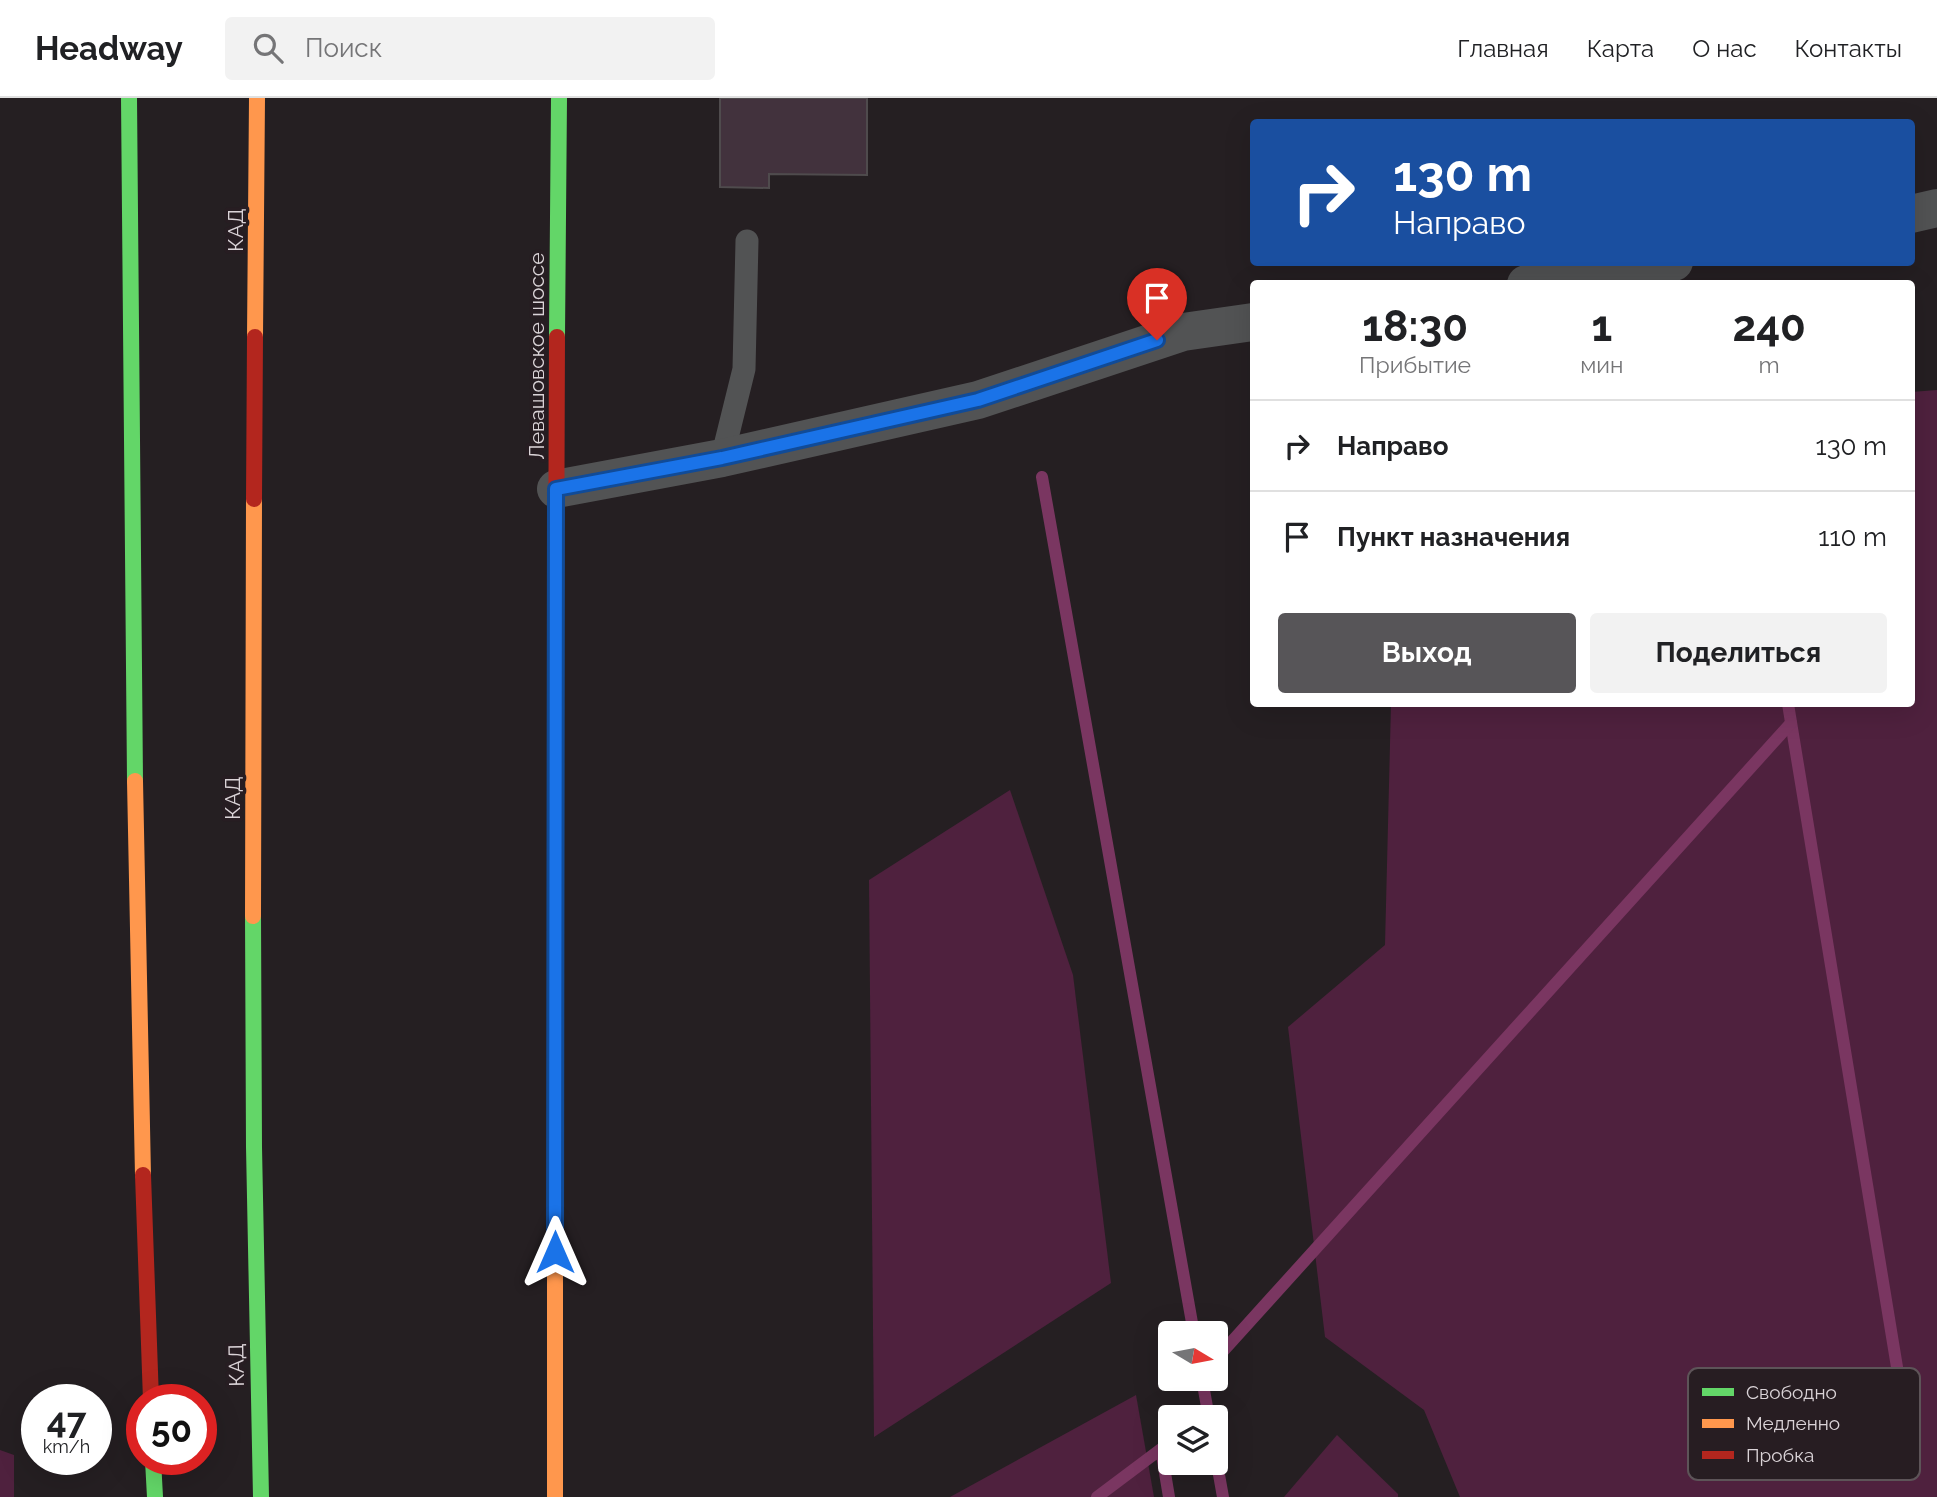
<!DOCTYPE html>
<html lang="ru">
<meta charset="utf-8">
<style>
body{margin:0;font-family:Raleway,sans-serif;background:#f2f2f2;color:#202124;height:100vh;display:flex;flex-direction:column;font-size:26px;white-space:nowrap}
*{box-sizing:border-box;margin:0}
p{font-size:23px;color:#757577}
.icon{flex:none;width:38px;height:38px;fill:none;stroke:currentColor;stroke-width:2;stroke-linecap:round;stroke-linejoin:round}
.map{position:relative;flex:1;overflow:hidden}
.panel{position:absolute;left:1250px;top:182px;width:665px;height:427px;display:flex;flex-direction:column;background:#fff;border-radius:7px;box-shadow:0 7px 28px #0002}
.panel>*{flex:none}
.banner{position:absolute;left:1250px;top:21px;width:665px;height:147px;border-radius:7px;box-shadow:0 7px 28px #0002;background:#1a4fa0;color:#fff;overflow:hidden}
.needle{width:46px;rotate:100deg}
.buttons{position:absolute;left:1158px;top:1223px;display:grid;gap:14px}
.buttons a{display:grid;place-items:center;width:70px;height:70px;border-radius:7px;background:#fff;box-shadow:0 7px 28px #0002;font-size:35px}
.speed{position:absolute;left:21px;top:1286px;display:flex;gap:14px;font-size:35px;font-weight:700;text-align:center}
.speed>*{display:grid;place-content:center;width:91px;height:91px;border-radius:50%;background:#fff;box-shadow:0 7px 28px #0002;line-height:1}
.speed small{font-size:18px;font-weight:400}
.speed .limit{border:10px solid #d22;background:#fff;color:#111}
.pin{position:absolute;display:grid;place-items:center;width:60px;height:60px;color:#fff;margin:-72px -30px;border-radius:50% 50% 50% 0;rotate:-45deg;box-shadow:0 0 7px #0007}
.pin .icon{rotate:45deg}
.me{position:absolute;width:77px;margin:-38px;rotate:0deg;stroke-linejoin:round;filter:drop-shadow(0 0 5px #0008)}
.turn{display:flex;align-items:center;gap:24px;height:147px;padding:0 28px;font-size:32px}
.turn .icon{width:91px;height:91px;stroke-width:2.5}
.turn b{display:block;font-size:49px;line-height:60px}
.eta{display:flex;justify-content:space-evenly;align-items:center;height:119px;text-align:center}
.eta b{font-size:42px;font-weight:700;line-height:49px}
.cta{display:flex;gap:14px;margin-top:auto;padding:14px 28px}
.cta a{flex:1;height:80px;border-radius:7px;background:#575558;color:#fff;font-size:28px;font-weight:700;line-height:80px;text-align:center}
.cta a+a{background:#f2f2f2;color:#202124}
ul{padding:0;list-style:none}
li{display:flex;align-items:center;gap:21px;height:91px;padding:0 28px;border-top:2px solid #e0e0e0}
li div{flex:1}
li b{display:block;font-size:26px}
li em{font-style:normal}
header{display:flex;align-items:center;gap:42px;box-sizing:border-box;height:98px;padding:0 35px;background:#fff;border-bottom:2px solid #e0e0e0}
header strong{font-size:33px}
nav{display:flex;gap:38px;margin-inline-start:auto;font-size:24px}
.search{width:490px;height:63px;background:#f2f2f2;display:flex;align-items:center;gap:18px;box-sizing:border-box;padding:0 24px;border-radius:7px;color:#757577;font-size:26px}
.map>svg:first-child{display:block}
.green{fill:#4f213e}
.lines{fill:none;stroke-linecap:round;stroke-linejoin:round}
.stream{stroke:#7a3661;stroke-width:12}
.building{fill:#42323d;stroke:#4f4b4d;stroke-width:2}
.lane{stroke:#525354;stroke-width:23}
.street{stroke:#525354;stroke-width:38}
.fast{stroke:#63d668;stroke-width:16}
.slow{stroke:#ff974d;stroke-width:16}
.jam{stroke:#b3261e;stroke-width:16}
.route-casing{stroke:#114b97;stroke-width:18}
.route{stroke:#1a73e8;stroke-width:12}
.labels{text-anchor:middle;dominant-baseline:central;stroke-width:7;stroke-linejoin:round;paint-order:stroke}
.street-label{font-size:21px;fill:#dad3d7;stroke:#271d22}
.key{fill:#271d22;stroke:#5d5458;stroke-width:2}
.key-label{font-size:19px;fill:#dad3d7}
</style>
<header>
<strong>Headway</strong>
<div class="search"><svg class="icon" aria-label="search" viewBox="0 0 24 24"><circle cx="10" cy="10" r="6"/><path d="M15 15l6 6"/></svg>Поиск</div>
<nav><a>Главная</a><a>Карта</a><a>О нас</a><a>Контакты</a></nav>
</header>
<div class="map">
<svg width="1937" height="1399" viewBox="0 0 1937 1399">
<rect width="100%" height="100%" fill="#251f22"/>
<g class="green">
<path d="M1937 292V1399H1460L1424 1312 1325 1239 1288 929 1385 847 1391 606H1911V294Z"/>
<path d="M1010 692 1073 877 1111 1185 874 1339 869 782Z"/>
<path d="M1136 1297 1154 1399H950Z"/>
<path d="M1337 1337 1398 1396V1399H1284Z"/>
<path d="M0 1352 14 1357V1399H0Z"/>
</g>
<g class="lines">
<g class="stream">
<path d="M1042 379 1194 1236"/>
<path d="M1788 606 1908 1336"/>
<path d="M1216 1261 1791 625"/>
<path d="M1202 1281 1209 1320"/>
<path d="M1216 1360 1223 1399"/>
<path d="M1097 1399 1161 1351 1169 1399"/>
</g>
</g>
<path class="building" d="M720 0H867V77L769 76V90L720 89Z"/>
<g class="lines">
<path class="lane" d="M722 360 744 271 747 143"/>
<g class="street">
<path d="M1911 116 1937 110"/>
<path d="M1526 186 1674 164"/>
<path d="M556 391 722 360 978 302 1183 234 1253 224"/>
</g>
<g class="fast">
<path d="M129 0 135 683"/>
<path d="M557 239 559 0"/>
<path d="M253 818 254 1049 261 1399"/>
<path d="M555 1030 556 521"/>
<path d="M153 1362 155 1399"/>
</g>
<g class="slow">
<path d="M255 239 257 0"/>
<path d="M135 683 143 1077"/>
<path d="M253 818 254 401"/>
<path d="M555 1399V1030"/>
</g>
<g class="jam">
<path d="M254 401 255 239"/>
<path d="M556 521 557 239"/>
<path d="M143 1077 151 1302"/>
</g>
</g>
<g class="lines">
<defs>
<path id="route" d="M555 1154 556 391 722 360 978 302 1157 242"/>
</defs>
<use href="#route" class="route-casing"/>
<use href="#route" class="route"/>
</g>
<g class="labels">
<g class="street-label">
<text transform="translate(235 132) rotate(-90)">КАД</text>
<text transform="translate(536 258) rotate(-90)">Левашовское шоссе</text>
<text transform="translate(232 700) rotate(-90)">КАД</text>
<text transform="translate(236 1267) rotate(-91)">КАД</text>
</g>
</g>
<rect x="1688" y="1270" width="232" height="112" rx="10" class="key"/>
<rect x="1702" y="1290" width="32" height="8" fill="#63d668"/>
<rect x="1702" y="1321" width="32" height="9" fill="#ff974d"/>
<rect x="1702" y="1353" width="32" height="8" fill="#b3261e"/>
<g class="key-label">
<text x="1746" y="1301">Свободно</text>
<text x="1746" y="1332">Медленно</text>
<text x="1746" y="1364">Пробка</text>
</g>
</svg>
<div class="buttons">
<a><svg class="needle" viewBox="-14 -14 28 28"><path d="M0-13l5 13h-10z" fill="#e53935"/><path d="M0 13l5-13h-10z" fill="#757577"/></svg></a>
<a><svg class="icon" aria-label="layers" viewBox="0 0 24 24"><path d="M12 4l9 5-9 5-9-5zM3 14l9 5 9-5"/></svg></a>
</div>
<div class="speed"><div>47<small>km/h</small></div><div class="limit">50</div></div>
<div class="pin" style="left:1157px;top:242px;background:#d93025"><svg class="icon" aria-label="arrive" viewBox="0 0 24 24"><path d="M6 21V4h12l-3 4 3 4H6"/></svg></div>
<svg class="me" style="left:555px;top:1154px" viewBox="-20 -20 40 40"><path d="M0-17L14 15 0 8-14 15z" fill="#1a73e8" stroke="#fff" stroke-width="4"/></svg>
<div class="banner">
<div class="turn"><svg class="icon" aria-label="right" viewBox="0 0 24 24"><path d="M7 20v-9h11M14 6l5 5-5 5"/></svg><div><b>130 m</b>Направо</div></div>
</div>
<section class="panel">
<div class="eta">
<div><b>18:30</b><p>Прибытие</p></div>
<div><b>1</b><p>мин</p></div>
<div><b>240</b><p>m</p></div>
</div>
<ul>
<li><svg class="icon" aria-label="right" viewBox="0 0 24 24"><path d="M7 20v-9h11M14 6l5 5-5 5"/></svg><div><b>Направо</b></div><em>130 m</em></li>
<li><svg class="icon" aria-label="arrive" viewBox="0 0 24 24"><path d="M6 21V4h12l-3 4 3 4H6"/></svg><div><b>Пункт назначения</b></div><em>110 m</em></li>
</ul>
<div class="cta"><a>Выход</a><a>Поделиться</a></div>
</section>
</div>
